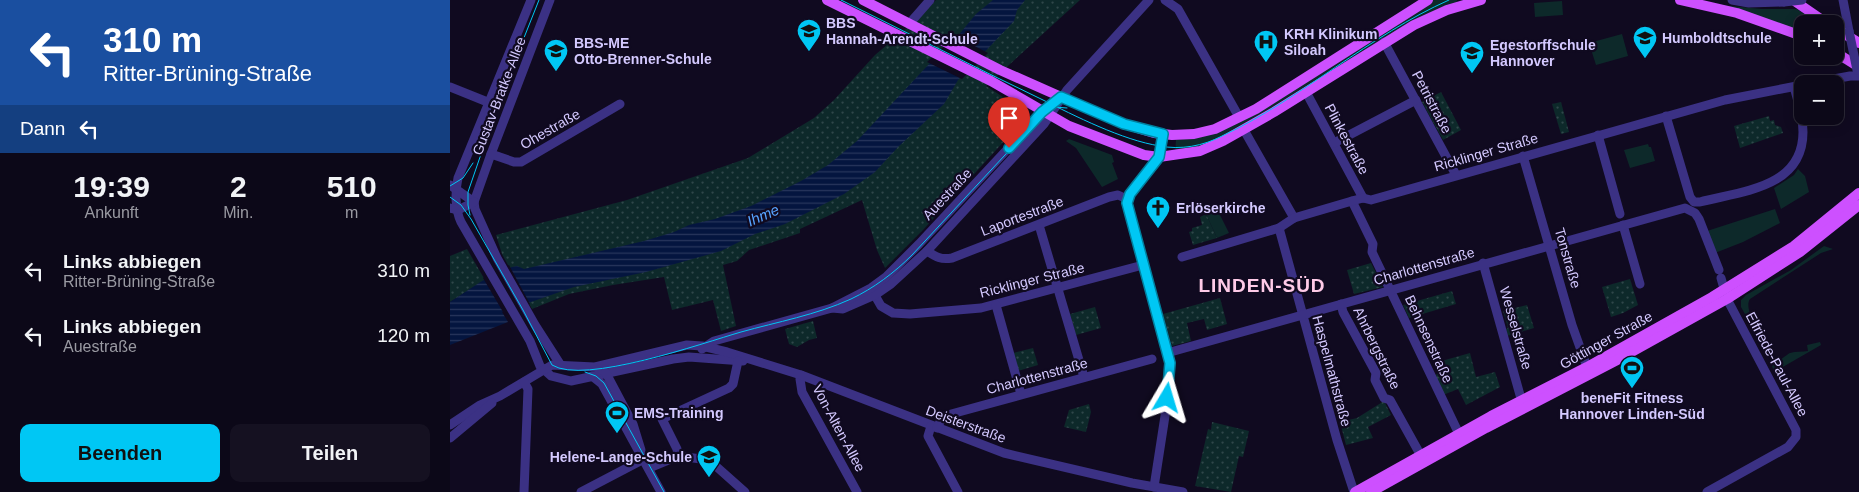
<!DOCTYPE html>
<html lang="de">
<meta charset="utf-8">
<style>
body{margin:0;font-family:Arial,sans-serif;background:#151121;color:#f1f3f6;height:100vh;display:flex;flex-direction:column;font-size:19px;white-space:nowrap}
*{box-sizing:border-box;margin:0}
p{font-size:16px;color:#9a9aa2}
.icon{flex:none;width:28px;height:28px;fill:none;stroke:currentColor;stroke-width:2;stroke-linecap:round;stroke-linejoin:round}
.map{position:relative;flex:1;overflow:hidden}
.drawer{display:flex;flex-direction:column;background:#0c0818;width:450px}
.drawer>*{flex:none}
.guide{background:#1a4fa0;color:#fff;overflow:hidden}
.buttons{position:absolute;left:1344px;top:15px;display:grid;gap:10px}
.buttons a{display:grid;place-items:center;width:50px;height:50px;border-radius:10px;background:#0c0818;box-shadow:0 2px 12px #0003,0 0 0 1px #2c2937;font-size:25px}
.pin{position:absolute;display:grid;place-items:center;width:42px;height:42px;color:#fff;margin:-51px -21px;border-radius:50% 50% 50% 0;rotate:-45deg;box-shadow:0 0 5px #0007}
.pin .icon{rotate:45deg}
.me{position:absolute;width:55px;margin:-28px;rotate:7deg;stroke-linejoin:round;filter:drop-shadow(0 0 4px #0008)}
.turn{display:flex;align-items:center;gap:18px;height:105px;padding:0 20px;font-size:22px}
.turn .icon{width:65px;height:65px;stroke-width:2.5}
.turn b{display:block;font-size:35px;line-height:42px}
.then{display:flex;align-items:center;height:48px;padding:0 20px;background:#0003;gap:10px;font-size:19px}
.eta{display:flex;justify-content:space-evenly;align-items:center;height:85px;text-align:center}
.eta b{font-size:30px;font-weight:700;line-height:35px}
.action{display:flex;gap:10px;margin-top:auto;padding:10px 20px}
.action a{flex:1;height:58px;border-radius:10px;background:#00c7f4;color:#111;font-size:20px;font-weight:700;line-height:58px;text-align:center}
.action a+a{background:#151121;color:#f1f3f6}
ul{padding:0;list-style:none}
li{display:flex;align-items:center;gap:15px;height:65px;padding:0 20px}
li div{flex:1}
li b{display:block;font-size:19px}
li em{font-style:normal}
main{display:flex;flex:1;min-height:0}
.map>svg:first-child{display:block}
.grass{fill:#0d292a}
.park{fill:url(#park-dots)}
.water{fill:url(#water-rules)}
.pier{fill:#100a20}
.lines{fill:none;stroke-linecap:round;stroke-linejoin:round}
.minor{stroke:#3b3184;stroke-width:9}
.major{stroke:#cd50ff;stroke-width:10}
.tram{stroke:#00c7f4;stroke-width:1}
.minor-bridge{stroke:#3b3184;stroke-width:9}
.route-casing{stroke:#00819f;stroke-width:12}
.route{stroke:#00c7f4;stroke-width:9}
.labels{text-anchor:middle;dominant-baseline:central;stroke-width:4.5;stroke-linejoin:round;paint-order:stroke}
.poi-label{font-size:14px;font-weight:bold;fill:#d4c9ff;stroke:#100a20;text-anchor:start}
.street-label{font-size:14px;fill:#d4c9ff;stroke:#100a20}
.water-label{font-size:15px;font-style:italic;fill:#57a3ff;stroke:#100a20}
.district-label{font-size:19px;font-weight:bold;letter-spacing:1px;fill:#ffcbe8;stroke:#100a20}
</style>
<main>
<section class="drawer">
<div class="guide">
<div class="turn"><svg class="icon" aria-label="left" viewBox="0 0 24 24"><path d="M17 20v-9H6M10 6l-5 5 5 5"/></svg><div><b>310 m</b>Ritter-Brüning-Straße</div></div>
<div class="then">Dann<svg class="icon" aria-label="left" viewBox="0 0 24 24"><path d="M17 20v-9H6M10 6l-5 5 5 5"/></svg></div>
</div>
<div class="eta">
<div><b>19:39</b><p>Ankunft</p></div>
<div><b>2</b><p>Min.</p></div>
<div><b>510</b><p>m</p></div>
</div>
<ul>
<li><svg class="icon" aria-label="left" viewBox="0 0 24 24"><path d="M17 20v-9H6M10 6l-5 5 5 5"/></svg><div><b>Links abbiegen</b><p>Ritter-Brüning-Straße</p></div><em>310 m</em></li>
<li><svg class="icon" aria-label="left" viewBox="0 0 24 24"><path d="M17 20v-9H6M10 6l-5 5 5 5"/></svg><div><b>Links abbiegen</b><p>Auestraße</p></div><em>120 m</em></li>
</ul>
<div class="action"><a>Beenden</a><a>Teilen</a></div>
</section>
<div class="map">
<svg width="1409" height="492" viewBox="0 0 1409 492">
<defs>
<pattern id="park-dots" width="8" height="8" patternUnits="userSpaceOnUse" patternTransform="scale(1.25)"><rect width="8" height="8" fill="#0d292a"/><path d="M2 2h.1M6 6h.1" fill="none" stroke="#2f474a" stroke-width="1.8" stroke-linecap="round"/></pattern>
<pattern id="water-rules" width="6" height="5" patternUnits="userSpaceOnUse" patternTransform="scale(1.25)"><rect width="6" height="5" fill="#04153f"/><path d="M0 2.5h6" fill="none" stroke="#28365c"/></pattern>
</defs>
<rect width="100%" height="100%" fill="#100a20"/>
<g class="grass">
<path d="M983 0H1007V2L987 9 826 107 755 146 725 152 726 140 756 136Z"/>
<path d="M1112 1 1113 15 1085 17 1084 3Z"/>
<path d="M1270 5 1312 9H1347L1369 24H1352V33Z"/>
<path d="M1172 34 1178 56 1146 65 1139 43Z"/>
<path d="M619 139 662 155 664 162 662 163 668 179 652 187 626 148 616 141Z"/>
<path d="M1198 144 1199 147H1201L1205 161 1180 168 1174 150Z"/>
<path d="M1348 169 1355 176 1359 192 1331 209 1324 188 1344 175Z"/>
<path d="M767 209 779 233 767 238 756 214Z"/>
<path d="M1325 209 1330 223 1293 242 1265 253 1257 231Z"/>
<path d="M1374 246 1383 249 1371 253 1300 299C1292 310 1315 341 1322 352L1320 358 1291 307V300L1296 295 1341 270Z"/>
<path d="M1370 342 1371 345 1324 372 1322 366C1328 362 1336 355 1340 353 1346 351 1352 352 1358 351L1357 345Z"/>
</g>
<g class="park">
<path d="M486 0H630L536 86 579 114 473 230 435 268 427 250 412 200 350 229V233L299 250 287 261 273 265 286 326 271 331 263 300 222 310 214 277 163 285 119 294 82 309 52 254 46 235 177 200 298 158 364 118 384 100 425 55 470 17Z"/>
<path d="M991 92 1011 130 993 140 972 102Z"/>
<path d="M1111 102 1119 132 1111 134 1102 104Z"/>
<path d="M1319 116 1320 121 1324 120 1325 125 1331 127 1333 133 1290 148 1284 126Z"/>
<path d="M756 214 767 238 743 245 739 232 742 231V228L752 225 750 217Z"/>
<path d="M17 249 35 280 0 302V256Z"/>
<path d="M921 263 933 287 904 294 897 270Z"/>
<path d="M1180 279 1188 305 1173 313 1161 317 1152 287Z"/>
<path d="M1002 291 1006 304 959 318 953 305Z"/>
<path d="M770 298 777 324 757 330 754 319 737 323 741 341 722 346 713 314Z"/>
<path d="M1077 305 1084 328 1057 336 1056 329 1058 328 1053 311Z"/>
<path d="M645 307 651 328 626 335 620 314Z"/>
<path d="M363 321 367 338 359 340 347 347 339 344 335 329Z"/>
<path d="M583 348 588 365 568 371 563 353Z"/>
<path d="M1020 353 1026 377 1045 372 1050 387 1016 405 1008 389 993 395 984 376 992 371 988 362Z"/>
<path d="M934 401 941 415 918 427 923 438 896 445 890 422 907 418Z"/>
<path d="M639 404 641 412 636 432 614 427 619 410Z"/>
<path d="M762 422 799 431 793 457 789 456 781 492 745 486 758 429 761 430Z"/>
</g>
<path class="water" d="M543 0H575L567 10 564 21 508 80 494 104 448 147 425 172 394 194 335 224 305 234 271 251 196 272 124 287 52 312 58 322 0 345V302L32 281 62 267 67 266 74 269 194 241 224 232 239 225 265 219 301 206 351 181 378 165 407 141 480 63 497 49 526 14Z"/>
<g class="pier">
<path d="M505 36 538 53 512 79 477 62Z"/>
<path d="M59 265 80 304 55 313 57 316 56 317 33 278Z"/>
</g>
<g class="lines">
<g class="minor">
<path d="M81 0 8 178C5 191 5 210 11 222L80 341 90 366 101 376 121 381 223 359 239 357 293 361"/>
<path d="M100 0 41 154 24 202 25 209 47 258 85 325 110 364"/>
<path d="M715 0 728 9 789 117"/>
<path d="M1282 0 1299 3 1334 2"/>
<path d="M1393 0 1399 31"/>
<path d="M459 24 480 0"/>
<path d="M934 42 1006 175"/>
<path d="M1357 84 1400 76H1408"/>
<path d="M0 87 40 103"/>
<path d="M856 92 913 198"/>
<path d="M1216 116 1240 197 1244 202H1250C1292 191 1353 188 1353 132 1353 116 1348 101 1344 87"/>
<path d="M794 130 844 218"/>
<path d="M1148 135 1170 214"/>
<path d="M884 143 966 100"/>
<path d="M41 154 64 162H71L170 104"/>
<path d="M1073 156 1122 325 1137 367"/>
<path d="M0 185 24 202"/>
<path d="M902 201 923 244 922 252 1009 434"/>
<path d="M0 208 8 210 24 202"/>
<path d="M589 225 634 377"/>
<path d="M1173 225 1190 284"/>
<path d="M829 228 887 440 904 492"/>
<path d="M477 251C486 257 491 260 502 258L659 197 668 195 677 199"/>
<path d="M732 257 829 228 844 218 902 201 913 198 921 200 1275 100 1352 85"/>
<path d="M1033 263 1070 395 1073 400"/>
<path d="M423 292 431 306 443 313 460 314 531 308 693 265"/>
<path d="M891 304 893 312 926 373 925 380 934 398 940 400 970 454"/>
<path d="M546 305 571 394"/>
<path d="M382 308 393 309 425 295 441 284 477 251 594 124 617 90 699 0"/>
<path d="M252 349 264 341 382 308 421 288 436 277 469 244 592 112 611 97"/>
<path d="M717 353 1235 208 1245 213 1249 219 1269 270"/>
<path d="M152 370 156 373 183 424 191 450"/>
<path d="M351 375 350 379 352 392 407 492"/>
<path d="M142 376 152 384 211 492"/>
<path d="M0 425 30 405 50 396 102 365 145 367 237 345 252 346 277 352 351 375 554 453 682 483 733 492"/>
<path d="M481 426 478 436 508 492"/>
<path d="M487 428 491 420 494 416 702 359"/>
<path d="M0 438 42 403"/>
<path d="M228 456 227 449 212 419 279 388 283 384 288 361"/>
<path d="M199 468 228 456 259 460 295 492"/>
<path d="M704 487 715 416 720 363 677 203 680 194 709 157 713 134"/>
<path d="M74 492 78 389 74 382"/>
<path d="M131 492 194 459"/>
<path d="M1257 492 1338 447 1346 437V430L1277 299 1271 278"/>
</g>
<g class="major">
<path d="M377 0 541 81 619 126 694 155 709 157 750 151 773 141 824 112 964 25 997 10 1031 0"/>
<path d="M413 0 550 70 618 100 674 124 704 133 722 135 744 134 765 129 806 109 978 0"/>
<path d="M1230 0 1287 13 1352 36"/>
<path d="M1343 0 1378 24"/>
<path d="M1385 28 1409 43"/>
<path d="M1385 52 1409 67"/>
<path d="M905 492 1041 416 1137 367 1262 297 1344 246 1409 193"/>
<path d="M921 492 1036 428 1171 358 1277 299 1350 252 1409 205"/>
</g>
<g class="tram">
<path d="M391 0C458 33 524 67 591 99 625 116 672 140 710 146 731 150 753 146 772 136 851 99 920 35 999 0"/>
<path d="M0 186 13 178 23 163"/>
<path d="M0 197 11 205 21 219 73 310 102 365C134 385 253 343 291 332 327 322 366 315 401 299 424 288 444 273 462 255L594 113 604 107 617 108"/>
<path d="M20 215 18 205V192L52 93 89 0"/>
<path d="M135 372 146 376 154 383 214 492"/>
</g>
<g class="minor-bridge">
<path d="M1334 2 1352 0"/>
<path d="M1399 31 1407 70"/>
</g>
</g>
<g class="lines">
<defs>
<path id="route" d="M559 148 592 112 611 97 674 124 713 134 709 157 680 194 677 203 720 363 717 398"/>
</defs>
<use href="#route" class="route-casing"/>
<use href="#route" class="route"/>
</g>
<defs>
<symbol id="university-pin" viewBox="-11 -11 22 30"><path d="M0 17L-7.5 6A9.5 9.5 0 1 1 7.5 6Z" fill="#00c7f4" stroke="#100a20"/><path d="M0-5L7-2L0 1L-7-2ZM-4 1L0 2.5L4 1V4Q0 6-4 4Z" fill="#111"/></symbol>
<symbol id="school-pin" viewBox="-11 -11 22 30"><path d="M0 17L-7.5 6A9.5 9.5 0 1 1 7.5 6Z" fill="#00c7f4" stroke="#100a20"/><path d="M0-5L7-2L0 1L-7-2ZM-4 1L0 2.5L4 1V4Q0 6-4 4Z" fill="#111"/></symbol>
<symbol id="hospital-pin" viewBox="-11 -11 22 30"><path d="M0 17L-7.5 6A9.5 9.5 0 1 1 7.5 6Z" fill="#00c7f4" stroke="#100a20"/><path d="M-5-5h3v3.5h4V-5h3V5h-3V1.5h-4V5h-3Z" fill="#111"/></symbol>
<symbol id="church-pin" viewBox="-11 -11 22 30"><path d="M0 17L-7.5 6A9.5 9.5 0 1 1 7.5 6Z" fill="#00c7f4" stroke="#100a20"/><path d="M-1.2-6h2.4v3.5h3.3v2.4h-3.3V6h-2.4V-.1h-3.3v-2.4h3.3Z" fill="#111"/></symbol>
<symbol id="stadium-pin" viewBox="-11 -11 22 30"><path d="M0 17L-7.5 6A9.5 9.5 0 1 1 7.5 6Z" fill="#00c7f4" stroke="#100a20"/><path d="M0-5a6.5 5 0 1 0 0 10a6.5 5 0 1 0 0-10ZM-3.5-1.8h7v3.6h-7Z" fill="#111"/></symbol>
</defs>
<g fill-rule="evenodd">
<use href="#university-pin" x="345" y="17" width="28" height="38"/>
<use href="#school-pin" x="1181" y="24" width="28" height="38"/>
<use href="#hospital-pin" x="802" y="28" width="28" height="38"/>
<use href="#university-pin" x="92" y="37" width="28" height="38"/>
<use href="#school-pin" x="1008" y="39" width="28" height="38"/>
<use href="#church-pin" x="694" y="194" width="28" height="38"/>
<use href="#stadium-pin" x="1168" y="354" width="28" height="38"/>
<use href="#stadium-pin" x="153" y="399" width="28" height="38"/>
<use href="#school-pin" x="245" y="443" width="28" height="38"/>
</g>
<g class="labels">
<g class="poi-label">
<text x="376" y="23">BBS<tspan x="376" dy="16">Hannah-Arendt-Schule</tspan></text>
<text x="834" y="34">KRH Klinikum<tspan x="834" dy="16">Siloah</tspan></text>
<text x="1212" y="38">Humboldtschule</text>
<text x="124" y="43">BBS-ME<tspan x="124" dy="16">Otto-Brenner-Schule</tspan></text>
<text x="1040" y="45">Egestorffschule<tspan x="1040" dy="16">Hannover</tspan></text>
<text x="726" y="208">Erlöserkirche</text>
<text x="1182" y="398" text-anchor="middle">beneFit Fitness<tspan x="1182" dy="16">Hannover Linden-Süd</tspan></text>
<text x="184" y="413">EMS-Training</text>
<text x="242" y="457" text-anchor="end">Helene-Lange-Schule</text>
</g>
<g class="street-label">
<text transform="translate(49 96) rotate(-69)">Gustav-Bratke-Allee</text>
<text transform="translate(982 102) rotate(62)">Petristraße</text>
<text transform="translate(100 129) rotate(-30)">Ohestraße</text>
<text transform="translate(897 139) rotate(62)">Plinkestraße</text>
<text transform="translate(1036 152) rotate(-16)">Ricklinger Straße</text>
<text transform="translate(497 194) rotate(-47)">Auestraße</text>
<text transform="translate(572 216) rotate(-21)">Laportestraße</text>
<text transform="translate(1118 258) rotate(74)">Tonstraße</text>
<text transform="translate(974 266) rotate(-16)">Charlottenstraße</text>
<text transform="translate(582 280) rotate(-14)">Ricklinger Straße</text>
<text transform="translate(1066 328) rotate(74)">Wesselstraße</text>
<text transform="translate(979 339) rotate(65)">Behnsenstraße</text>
<text transform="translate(1156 340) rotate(-29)">Göttinger Straße</text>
<text transform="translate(927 348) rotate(64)">Ahrbergstraße</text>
<text transform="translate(1327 364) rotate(62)">Elfriede-Paul-Allee</text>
<text transform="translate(882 371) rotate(75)">Haspelmathstraße</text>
<text transform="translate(587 376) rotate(-15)">Charlottenstraße</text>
<text transform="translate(516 424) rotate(20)">Deisterstraße</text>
<text transform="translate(389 428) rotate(62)">Von-Alten-Allee</text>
</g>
<g class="water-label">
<text transform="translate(313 215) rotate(-24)">Ihme</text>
</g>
<g class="district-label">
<text x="812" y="285">LINDEN-SÜD</text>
</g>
</g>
</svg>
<div class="buttons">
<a>+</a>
<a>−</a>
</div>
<div class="pin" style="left:559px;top:148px;background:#d93025"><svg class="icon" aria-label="arrive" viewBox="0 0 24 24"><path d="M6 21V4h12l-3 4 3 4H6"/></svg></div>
<svg class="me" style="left:717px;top:398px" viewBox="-20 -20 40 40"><path d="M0-17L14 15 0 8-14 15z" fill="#00c7f4" stroke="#fff" stroke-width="4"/></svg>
</div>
</main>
